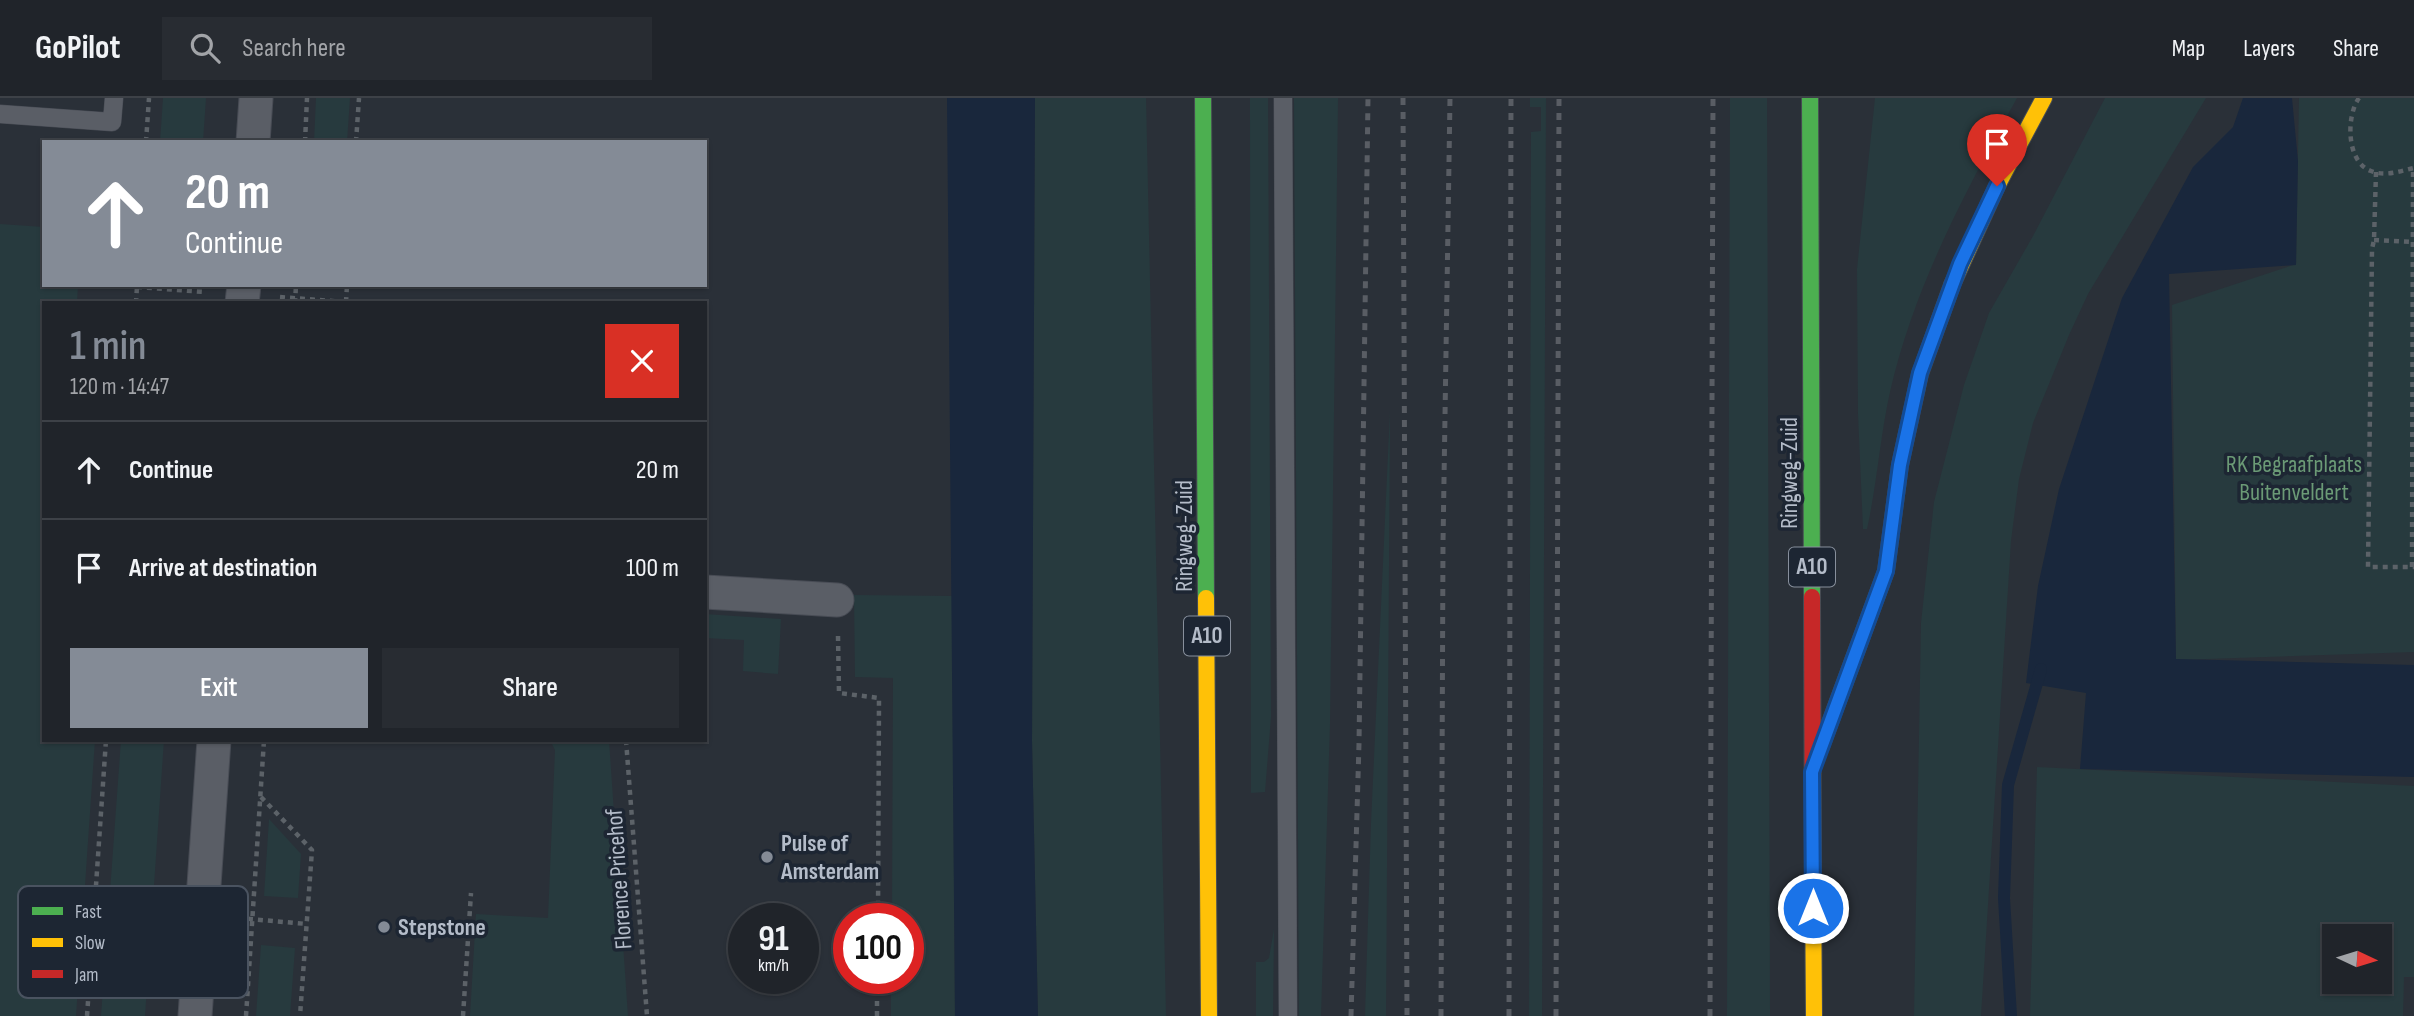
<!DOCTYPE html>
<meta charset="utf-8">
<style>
body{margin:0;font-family:"Sofia Sans Condensed",sans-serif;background:#282c32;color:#f1f3f6;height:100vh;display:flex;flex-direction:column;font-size:26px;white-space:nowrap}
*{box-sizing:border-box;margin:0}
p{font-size:23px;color:#a2a4a8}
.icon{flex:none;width:38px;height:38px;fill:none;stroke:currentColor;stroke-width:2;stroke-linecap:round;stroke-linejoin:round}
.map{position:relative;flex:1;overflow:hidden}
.details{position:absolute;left:42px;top:203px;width:665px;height:441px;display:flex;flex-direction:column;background:#20242a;border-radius:0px;box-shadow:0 2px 5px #0004,0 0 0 2px #3d4147}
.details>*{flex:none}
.hud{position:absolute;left:42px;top:42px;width:665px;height:147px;border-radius:0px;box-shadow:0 2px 5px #0004,0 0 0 2px #3d4147;background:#848b96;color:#fff;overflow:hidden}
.needle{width:46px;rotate:94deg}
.controls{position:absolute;left:2322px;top:826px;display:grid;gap:14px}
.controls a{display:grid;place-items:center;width:70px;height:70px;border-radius:0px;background:#20242a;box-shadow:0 2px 5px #0004,0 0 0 2px #3d4147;font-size:35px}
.speed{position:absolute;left:728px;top:805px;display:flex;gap:14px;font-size:35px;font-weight:700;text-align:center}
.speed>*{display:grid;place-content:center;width:91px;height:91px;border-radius:50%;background:#20242a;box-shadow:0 2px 5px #0004,0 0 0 2px #3d4147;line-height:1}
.speed small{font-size:18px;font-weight:400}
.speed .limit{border:10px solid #d22;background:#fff;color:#111}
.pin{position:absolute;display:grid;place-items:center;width:60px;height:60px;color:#fff;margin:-72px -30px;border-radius:50% 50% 50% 0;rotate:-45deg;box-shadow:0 0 7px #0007}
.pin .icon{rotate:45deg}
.me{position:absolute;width:77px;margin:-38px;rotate:0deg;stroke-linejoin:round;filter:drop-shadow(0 0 5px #0008)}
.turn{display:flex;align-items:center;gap:24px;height:147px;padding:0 28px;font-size:32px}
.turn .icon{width:91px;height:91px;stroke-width:2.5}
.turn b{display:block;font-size:49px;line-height:60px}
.round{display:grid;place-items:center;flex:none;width:74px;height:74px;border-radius:0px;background:#282c32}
.head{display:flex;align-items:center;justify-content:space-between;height:119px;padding:0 28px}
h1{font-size:42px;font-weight:600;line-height:52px;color:#848b96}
.action{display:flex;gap:14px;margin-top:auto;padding:14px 28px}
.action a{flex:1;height:80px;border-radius:0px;background:#848b96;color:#fff;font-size:28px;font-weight:600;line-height:80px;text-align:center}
.action a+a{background:#282c32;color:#f1f3f6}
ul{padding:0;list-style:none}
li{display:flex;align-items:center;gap:21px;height:98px;padding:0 28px;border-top:2px solid #3d4147}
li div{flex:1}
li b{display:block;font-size:26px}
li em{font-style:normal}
header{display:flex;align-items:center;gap:42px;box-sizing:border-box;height:98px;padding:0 35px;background:#20242a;border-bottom:2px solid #3d4147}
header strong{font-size:33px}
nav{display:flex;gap:38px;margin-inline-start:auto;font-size:24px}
.search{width:490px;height:63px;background:#282c32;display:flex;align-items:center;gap:18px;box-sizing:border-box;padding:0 24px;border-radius:0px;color:#a2a4a8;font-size:26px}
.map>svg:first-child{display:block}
.green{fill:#273a3e;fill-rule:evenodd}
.water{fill:#19273c}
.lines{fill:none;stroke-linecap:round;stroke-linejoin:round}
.stream{stroke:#19273c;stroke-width:12}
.lane-casing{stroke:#484c55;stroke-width:19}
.street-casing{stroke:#484c55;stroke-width:35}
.fast-casing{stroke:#474c53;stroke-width:18}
.slow-casing{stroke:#474c53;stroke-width:18}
.jam-casing{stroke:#474c53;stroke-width:18}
.path{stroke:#5c6268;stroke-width:4.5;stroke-dasharray:5 5;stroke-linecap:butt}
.lane{stroke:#5a5e66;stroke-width:18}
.street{stroke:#5a5e66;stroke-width:33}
.fast{stroke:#4caf50;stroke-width:16}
.slow{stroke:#ffc107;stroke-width:16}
.jam{stroke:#c62828;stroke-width:16}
.rail{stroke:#595d64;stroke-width:5;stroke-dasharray:7 7;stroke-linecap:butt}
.route-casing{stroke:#114b97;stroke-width:18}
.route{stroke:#1a73e8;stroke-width:12}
.poi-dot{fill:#848b96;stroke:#1d2633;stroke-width:2.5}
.labels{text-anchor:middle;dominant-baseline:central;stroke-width:7;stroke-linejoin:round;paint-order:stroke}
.shield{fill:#1d2633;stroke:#878f9c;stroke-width:2}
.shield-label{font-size:23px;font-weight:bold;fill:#b4bcc9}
.park-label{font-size:24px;fill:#6b9a76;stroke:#1d2633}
.street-label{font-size:24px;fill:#b4bcc9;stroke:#1d2633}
.poi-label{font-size:24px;font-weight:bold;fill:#b4bcc9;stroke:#1d2633;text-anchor:start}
.key{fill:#1d2633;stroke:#4a5360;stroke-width:2}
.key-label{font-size:19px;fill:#b4bcc9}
</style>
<header>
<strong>GoPilot</strong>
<div class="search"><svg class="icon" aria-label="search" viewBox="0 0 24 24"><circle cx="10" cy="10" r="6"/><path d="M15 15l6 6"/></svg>Search here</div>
<nav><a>Map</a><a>Layers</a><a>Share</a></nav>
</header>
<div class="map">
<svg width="2414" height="918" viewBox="0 0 2414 918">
<rect width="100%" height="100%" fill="#2a3038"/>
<g class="green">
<path d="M163 0H206L203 44H160Z"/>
<path d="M316 0H350L347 44H314Z"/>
<path d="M1035 0H1146L1166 918H1038L1032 643Z"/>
<path d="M1250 0H1268L1271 619 1265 694 1251 695Z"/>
<path d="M1294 0H1338L1330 625 1321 918H1299Z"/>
<path d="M1530 0H1546L1542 918H1529L1531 34 1541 33V9H1530Z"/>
<path d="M1730 0H1767L1770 918H1727Z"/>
<path d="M1875 0H2017C1965 94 1914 189 1890 294 1880 339 1877 386 1867 431H1863L1858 316 1857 171Z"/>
<path d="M2105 0H2206L2088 196 2069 237 2033 325 2019 381 2011 443 1981 918H1914L1921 525 1934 404 1964 287 1989 215 2033 138Z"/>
<path d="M2299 0H2414V554L2176 562 2172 207 2296 166Z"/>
<path d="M0 126 44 129V187H78L77 205H44V642H95L76 918H0Z"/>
<path d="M1390 313 1386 918H1365L1371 725Z"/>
<path d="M854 497 952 498 955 918H891V880H908V821H892L893 580 855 579Z"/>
<path d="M705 516 781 521 778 576 743 573 744 542 705 540Z"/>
<path d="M121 642H164L145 918H101Z"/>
<path d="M550 642H609L628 918H470L476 816 548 820 555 652Z"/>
<path d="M2037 669 2414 688V879H2404L2403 918H2030ZM2334 838H2380V884H2334Z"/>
<path d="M269 721 301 756 298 800 264 798Z"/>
<path d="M1274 831 1273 918H1256V864H1264L1269 860Z"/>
<path d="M261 847 295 850 290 918H256Z"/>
</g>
<g class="water">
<path d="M947 0H1035L1032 643 1038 918H955Z"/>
<path d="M2243 0H2292L2298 63 2296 167 2169 176 2176 561 2414 567V679L2080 671 2086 595 2026 585 2038 488 2059 391 2122 200 2193 69 2233 29Z"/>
</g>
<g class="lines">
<path class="stream" d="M2011 918 2004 800 2008 687 2041 571"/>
<defs>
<g id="lane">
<path d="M1283 0 1288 918"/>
<path d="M0 16 112 24 114 0"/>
</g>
<g id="street">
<path d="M253 44 256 0"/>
<path d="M242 205 244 187"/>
<path d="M705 494 837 502"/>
<path d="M195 918 214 642"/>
</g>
<g id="fast">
<path d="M1203 0 1206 500"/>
<path d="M1810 0 1812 499"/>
<path d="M1821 649 1886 473 1900 367 1920 276 1952 187"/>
</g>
<g id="slow">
<path d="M1952 187 1997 88 2044 0"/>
<path d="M1206 500 1209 918"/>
<path d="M1813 781 1814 918"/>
</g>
<path id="jam" d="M1812 499 1813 781"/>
</defs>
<use href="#lane" class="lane-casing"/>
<use href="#street" class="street-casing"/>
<use href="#fast" class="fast-casing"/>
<use href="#slow" class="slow-casing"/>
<use href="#jam" class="jam-casing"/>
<g class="path">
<path d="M2359 0C2346 18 2346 64 2371 73 2385 79 2400 73 2414 70"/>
<path d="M146 44 149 0"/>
<path d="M305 44 307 0"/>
<path d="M356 44 359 0"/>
<path d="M2376 74 2374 142 2372 151 2368 469H2414"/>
<path d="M2374 142 2414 144"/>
<path d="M137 189 205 194"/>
<path d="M280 199 346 204"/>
<path d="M346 204 347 187"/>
<path d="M136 205 137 188"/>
<path d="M295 205 296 187"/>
<path d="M2412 469 2413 70"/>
<path d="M838 538 839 595 879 600 878 821"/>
<path d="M626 642 647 918"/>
<path d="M261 699 312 752 300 918"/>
<path d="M238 820 307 826"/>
<path d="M87 918 106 642"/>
<path d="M246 918 264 642"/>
<path d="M463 918 471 795"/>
<path d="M877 918V880"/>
</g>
<use href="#lane" class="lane"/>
<use href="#street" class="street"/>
<use href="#fast" class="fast"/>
<use href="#slow" class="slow"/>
<use href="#jam" class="jam"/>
<g class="rail">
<path d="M1403 0 1407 918"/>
<path d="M1351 918 1359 646 1368 0"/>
<path d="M1441 918 1443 445 1450 0"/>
<path d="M1509 918 1511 0"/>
<path d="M1556 918 1559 0"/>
<path d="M1710 918 1713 0"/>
</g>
</g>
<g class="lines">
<defs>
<path id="route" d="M1813 810 1812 674 1886 473 1900 367 1920 275 1960 166 1997 88"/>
</defs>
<use href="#route" class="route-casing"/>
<use href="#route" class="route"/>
</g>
<g class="poi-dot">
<circle cx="767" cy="759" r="7"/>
<circle cx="384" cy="829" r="7"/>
</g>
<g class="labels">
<g class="shield">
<rect x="1789" y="449.5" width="46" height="39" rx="5"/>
<rect x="1184" y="518.5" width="46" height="39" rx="5"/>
</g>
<g class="shield-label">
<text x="1812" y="469">A10</text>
<text x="1207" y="538">A10</text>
</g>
<g class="park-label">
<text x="2294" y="366">RK Begraafplaats<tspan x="2294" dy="28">Buitenveldert</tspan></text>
</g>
<g class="street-label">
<text transform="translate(1789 375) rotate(-90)">Ringweg-Zuid</text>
<text transform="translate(1184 438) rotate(-90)">Ringweg-Zuid</text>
<text transform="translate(619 781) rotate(-94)">Florence Pricehof</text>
</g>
<g class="poi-label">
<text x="781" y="745">Pulse of<tspan x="781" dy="28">Amsterdam</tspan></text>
<text x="398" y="829">Stepstone</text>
</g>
</g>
<rect x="18" y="788" width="230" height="112" rx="10" class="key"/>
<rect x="32" y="809" width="31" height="8" fill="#4caf50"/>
<rect x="32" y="840" width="31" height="9" fill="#ffc107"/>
<rect x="32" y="872" width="31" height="8" fill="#c62828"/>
<g class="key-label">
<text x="75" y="820">Fast</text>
<text x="75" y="851">Slow</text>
<text x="75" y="883">Jam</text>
</g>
</svg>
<div class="controls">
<a><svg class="needle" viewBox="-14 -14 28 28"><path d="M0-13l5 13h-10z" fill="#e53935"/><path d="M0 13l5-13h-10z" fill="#a2a4a8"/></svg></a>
</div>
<div class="speed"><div>91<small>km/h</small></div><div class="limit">100</div></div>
<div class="pin" style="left:1997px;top:88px;background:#d93025"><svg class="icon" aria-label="arrive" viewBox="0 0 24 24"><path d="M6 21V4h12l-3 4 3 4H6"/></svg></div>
<svg class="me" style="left:1813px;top:810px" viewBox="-20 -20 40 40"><circle r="17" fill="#1a73e8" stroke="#fff" stroke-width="3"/><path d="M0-11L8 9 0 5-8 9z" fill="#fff"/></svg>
<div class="hud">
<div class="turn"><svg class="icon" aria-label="ahead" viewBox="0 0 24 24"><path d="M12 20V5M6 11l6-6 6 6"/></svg><div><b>20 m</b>Continue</div></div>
</div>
<section class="details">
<div class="head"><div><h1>1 min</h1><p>120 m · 14:47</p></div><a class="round" style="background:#d93025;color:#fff"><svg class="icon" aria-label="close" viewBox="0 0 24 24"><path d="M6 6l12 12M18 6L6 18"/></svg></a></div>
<ul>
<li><svg class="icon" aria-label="ahead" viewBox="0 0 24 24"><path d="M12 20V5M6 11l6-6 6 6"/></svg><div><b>Continue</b></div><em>20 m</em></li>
<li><svg class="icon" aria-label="arrive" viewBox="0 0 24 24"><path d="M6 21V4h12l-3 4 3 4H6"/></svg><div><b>Arrive at destination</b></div><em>100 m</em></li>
</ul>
<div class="action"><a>Exit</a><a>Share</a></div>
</section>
</div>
